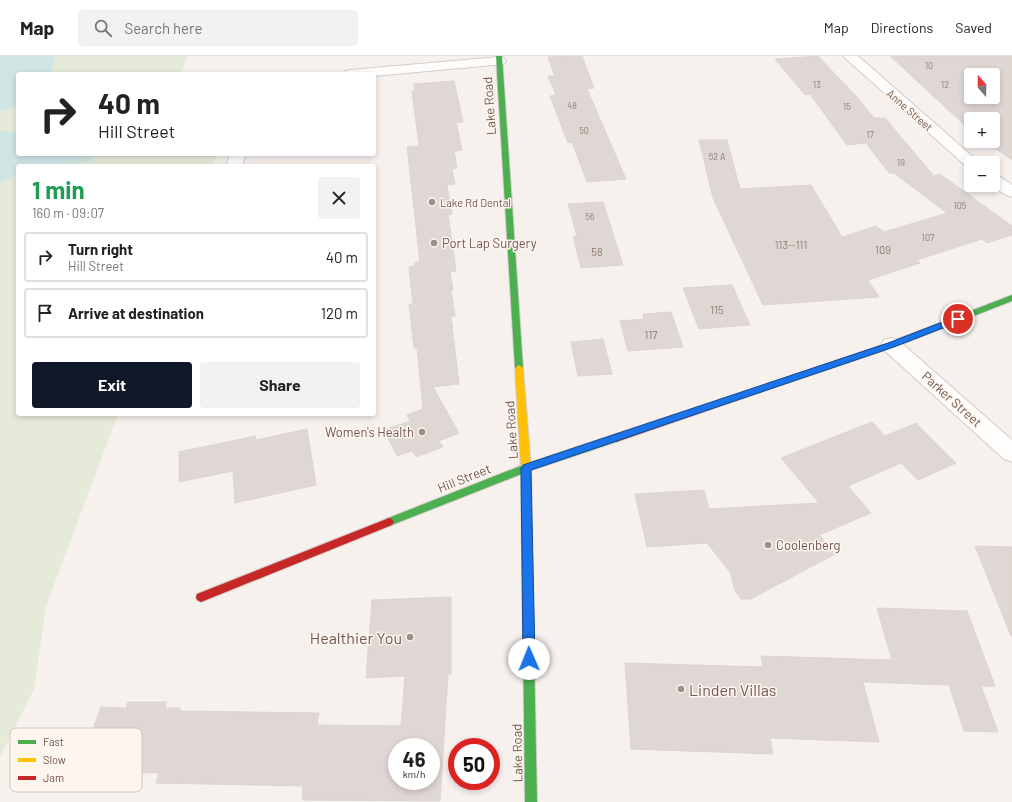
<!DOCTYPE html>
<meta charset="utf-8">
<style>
body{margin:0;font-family:Barlow,sans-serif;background:#f2f2f2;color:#222;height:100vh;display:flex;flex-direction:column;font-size:15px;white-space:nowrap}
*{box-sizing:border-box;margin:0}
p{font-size:13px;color:#767676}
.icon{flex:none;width:22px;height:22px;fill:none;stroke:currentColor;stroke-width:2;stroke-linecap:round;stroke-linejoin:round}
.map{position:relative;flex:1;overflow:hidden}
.panel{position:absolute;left:16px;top:108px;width:360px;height:252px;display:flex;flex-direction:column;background:#fff;border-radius:4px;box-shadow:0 2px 6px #0003}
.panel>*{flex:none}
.hud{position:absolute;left:16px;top:16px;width:360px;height:84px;border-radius:4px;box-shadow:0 2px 6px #0003;background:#fff;color:#222;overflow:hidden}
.needle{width:26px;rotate:340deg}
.fabs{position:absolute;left:964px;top:12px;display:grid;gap:8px}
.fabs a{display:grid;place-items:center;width:36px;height:36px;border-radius:4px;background:#fff;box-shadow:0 2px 6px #0003;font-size:20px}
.speed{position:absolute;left:388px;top:682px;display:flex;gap:8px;font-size:20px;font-weight:700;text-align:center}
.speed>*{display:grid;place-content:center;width:52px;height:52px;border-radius:50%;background:#fff;box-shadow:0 2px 6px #0003;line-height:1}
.speed small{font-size:10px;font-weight:400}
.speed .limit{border:6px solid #d22;background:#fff;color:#111}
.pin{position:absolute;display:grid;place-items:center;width:34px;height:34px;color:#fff;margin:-17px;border:2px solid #fff;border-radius:50%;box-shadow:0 1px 4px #0007}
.me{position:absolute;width:44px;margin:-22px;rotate:359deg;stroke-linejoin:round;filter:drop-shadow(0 0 3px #0008)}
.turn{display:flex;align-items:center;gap:14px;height:84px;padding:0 16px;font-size:18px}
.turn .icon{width:52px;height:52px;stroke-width:2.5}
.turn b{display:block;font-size:28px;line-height:34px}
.round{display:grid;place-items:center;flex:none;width:42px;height:42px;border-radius:4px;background:#f2f2f2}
.head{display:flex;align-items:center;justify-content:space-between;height:68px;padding:0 16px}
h1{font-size:24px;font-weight:700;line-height:30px;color:#1e9e55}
.action{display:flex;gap:8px;margin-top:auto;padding:8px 16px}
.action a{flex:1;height:46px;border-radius:4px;background:#111827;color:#fff;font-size:16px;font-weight:700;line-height:46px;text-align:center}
.action a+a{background:#f2f2f2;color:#222}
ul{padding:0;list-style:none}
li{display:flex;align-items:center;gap:12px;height:50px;margin:0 8px 6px;padding:0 8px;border:2px solid #e0e0e0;border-radius:4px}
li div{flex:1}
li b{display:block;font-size:15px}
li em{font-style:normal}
header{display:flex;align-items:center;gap:24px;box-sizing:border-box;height:56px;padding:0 20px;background:#fff;border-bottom:1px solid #e0e0e0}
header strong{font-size:19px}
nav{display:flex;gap:22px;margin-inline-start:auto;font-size:14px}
.search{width:280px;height:36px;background:#f2f2f2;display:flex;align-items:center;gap:10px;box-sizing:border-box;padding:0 14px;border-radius:4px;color:#767676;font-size:15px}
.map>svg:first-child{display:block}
.green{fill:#e6ebd9}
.water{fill:#d0e6e5}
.building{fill:#dfd7d3;stroke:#ded4d0;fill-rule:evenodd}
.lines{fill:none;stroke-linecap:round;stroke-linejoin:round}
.street-casing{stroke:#d3ccc8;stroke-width:2}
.fast-casing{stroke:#d5cdca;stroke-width:2}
.slow-casing{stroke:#d5cdca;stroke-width:2}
.jam-casing{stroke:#d5cdca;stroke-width:2}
.street{fill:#fefdfc;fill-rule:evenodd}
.fast{fill:#4caf50;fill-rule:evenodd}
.slow{fill:#ffc107;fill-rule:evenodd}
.jam{fill:#c62828;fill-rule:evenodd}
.route{fill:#1a73e8;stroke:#114b97}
.poi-dot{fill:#a08d86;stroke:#fdf6ef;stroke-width:1.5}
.labels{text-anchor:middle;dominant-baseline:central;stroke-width:3;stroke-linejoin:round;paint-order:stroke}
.far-number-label{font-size:9px;fill:#907a73}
.far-street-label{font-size:11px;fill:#72574f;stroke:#fdf6ef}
.far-poi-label{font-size:11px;fill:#72574f;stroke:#fdf6ef;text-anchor:start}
.number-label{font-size:11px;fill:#907a73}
.street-label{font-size:13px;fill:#72574f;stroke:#fdf6ef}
.poi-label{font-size:13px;fill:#72574f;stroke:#fdf6ef;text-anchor:start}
.near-poi-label{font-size:16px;fill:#72574f;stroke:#fdf6ef;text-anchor:end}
.key{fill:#fdf6ef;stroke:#d3c6bf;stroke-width:1}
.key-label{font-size:11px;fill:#72574f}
</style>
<header>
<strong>Map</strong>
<div class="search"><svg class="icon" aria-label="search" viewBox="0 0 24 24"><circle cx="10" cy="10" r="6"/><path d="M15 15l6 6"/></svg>Search here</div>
<nav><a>Map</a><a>Directions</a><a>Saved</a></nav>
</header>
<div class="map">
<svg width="1012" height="746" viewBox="0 0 1012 746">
<rect width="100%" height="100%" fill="#f6f1ed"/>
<path class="green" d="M0 0H187L181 18H18V98H217L212 110H18V358H118L46 550 34 633 0 701Z"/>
<g class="water">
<path d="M0 0H55L51 18H18V50L10 53 0 55Z"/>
<path d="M0 75 18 76V98H94L92 105 59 110H18V118L0 127Z"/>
</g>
<g class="building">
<path d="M582 0 594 32 587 33 626 123 587 126 572 86 568 87 550 40 556 39 548 20H555L548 1Z"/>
<path d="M818 0 855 39 874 62H885L934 120 940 118 1012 170V179L987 187 982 183 917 204 920 207 868 224 879 241 763 249 713 142 699 84H727L740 133 811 129 842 181 876 170 884 176 947 157 894 117H889L866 87 847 89 810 38 805 39 775 3Z"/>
<path d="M890 0H1012V104L985 85H993V63H971V75ZM971 19H993V41H971Z"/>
<path d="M454 25 463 66H456L462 94 454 95 457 112 452 113 455 128 447 129 452 158H448L456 215 450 216 453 234H451L455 260H451L459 328 433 331 459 377 439 385 443 391 416 401 412 395 397 400 384 374 410 365 407 359 423 353 417 292H414L409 248H413L409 211 415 210V206H420L407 91 419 90 412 35H415L414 28Z"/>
<path d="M603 146 623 209 581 212 573 180H577L568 148Z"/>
<path d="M732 229 750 269 699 273 683 232Z"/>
<path d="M671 256 683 291 628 295 620 265 644 263 643 258Z"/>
<path d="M603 283 612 318 578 320 571 286Z"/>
<path d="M872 366 885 380 916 367 956 407 918 424 901 407 848 430 871 457 819 479 835 498 751 543H741L735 535 730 516 707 487 647 491 635 438 704 434 709 453 819 447 781 402Z"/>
<path d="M307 373 316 429 235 447 233 415 179 426V396L255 380 256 384Z"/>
<path d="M975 490 1012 491V580H1011Z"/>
<path d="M451 541V618L448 619 440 745 302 744 303 730 156 727 159 717 78 716 101 651 126 652 128 646H166L165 652H180V655L319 657 317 669 401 670 405 620 366 622 372 544ZM397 691H431V725H397Z"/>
<path d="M877 552 967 555 995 630H981L998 676 964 675 949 629 863 626 879 686 770 682 773 698 631 693 625 607 763 611 761 600 892 604Z"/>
</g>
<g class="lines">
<defs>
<g id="street">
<path d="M843 0H858L980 107H971V111L966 110Z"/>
<path d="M499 1 504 2 506 5 504 8 374 20V18H343L345 15 350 14Z"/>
<path d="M230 98H246L242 110H226Z"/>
<path d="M993 118 999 120 1012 129V141L1006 139 991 129H993Z"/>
<path d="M891 282 898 284 1012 384V406L1004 403 884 294 881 289 884 284Z"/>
</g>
<g id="fast">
<path d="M496 0H502L523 312 519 315 515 312Z"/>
<path d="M1012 239V245L894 291 732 346 729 347 725 344 726 342 888 287Z"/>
<path d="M616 378 619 379 621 382 619 385 529 415 389 470 386 469 384 466 386 463 523 409Z"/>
<path d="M527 489 531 490 532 493 537 746H525L522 493 523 490Z"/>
</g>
<path id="slow" d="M519 309 523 312 531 412 532 493 531 496 527 497 523 496 522 493 521 412 515 312Z"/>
<g id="jam">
<path d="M729 341 733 344 732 346 616 386 613 385 611 382 613 379Z"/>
<path d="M389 462 392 463 394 466 392 469 201 546 197 544 196 541 197 538Z"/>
</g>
</defs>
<use href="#street" class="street-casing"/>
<use href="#fast" class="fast-casing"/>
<use href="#slow" class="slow-casing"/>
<use href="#jam" class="jam-casing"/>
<use href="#street" class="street"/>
<use href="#fast" class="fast"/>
<use href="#slow" class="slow"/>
<use href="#jam" class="jam"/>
</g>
<path class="route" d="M958 260 961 261V265L894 291 531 414 535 603 533 607 529 608 525 607 523 603 521 412 523 409 888 287Z"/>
<g class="poi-dot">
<circle cx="432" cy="146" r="4"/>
<circle cx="434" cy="187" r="4"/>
<circle cx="422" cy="376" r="4"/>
<circle cx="768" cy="489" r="4"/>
<circle cx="410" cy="581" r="4"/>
<circle cx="681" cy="633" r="4"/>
</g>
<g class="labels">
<g class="far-number-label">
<text x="929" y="9">10</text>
<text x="817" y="28">13</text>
<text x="945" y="28">12</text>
<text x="572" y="49">48</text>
<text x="847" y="50">15</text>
<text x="584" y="74">50</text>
<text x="870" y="78">17</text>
<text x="717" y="100">52 A</text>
<text x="901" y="106">19</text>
<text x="960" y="149">105</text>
<text x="590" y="160">56</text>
<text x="928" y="181">107</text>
</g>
<g class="far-street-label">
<text transform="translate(910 54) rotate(41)">Anne Street</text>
</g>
<g class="far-poi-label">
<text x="440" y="146">Lake Rd Dental</text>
</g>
<g class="number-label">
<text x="791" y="188">113--111</text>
<text x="883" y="193">109</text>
<text x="597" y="195">58</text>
<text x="717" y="253">115</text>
<text x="651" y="278">117</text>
</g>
<g class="street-label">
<text transform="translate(489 50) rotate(-94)">Lake Road</text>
<text transform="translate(952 343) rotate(42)">Parker Street</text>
<text transform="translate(511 374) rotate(-94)">Lake Road</text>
<text transform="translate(464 422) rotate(-22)">Hill Street</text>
<text transform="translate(517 697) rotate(-91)">Lake Road</text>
</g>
<g class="poi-label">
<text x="442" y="187">Port Lap Surgery</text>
<text x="414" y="376" text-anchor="end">Women's Health</text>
<text x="776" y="489">Coolenberg</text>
</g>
<g class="near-poi-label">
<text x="402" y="581">Healthier You</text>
<text x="689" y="633" text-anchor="start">Linden Villas</text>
</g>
</g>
<rect x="10" y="672" width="132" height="64" rx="6" class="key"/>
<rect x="18" y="684" width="18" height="4" fill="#4caf50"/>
<rect x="18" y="702" width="18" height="4" fill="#ffc107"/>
<rect x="18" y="720" width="18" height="4" fill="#c62828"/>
<g class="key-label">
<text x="43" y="690">Fast</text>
<text x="43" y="708">Slow</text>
<text x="43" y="726">Jam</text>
</g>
</svg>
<div class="fabs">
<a><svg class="needle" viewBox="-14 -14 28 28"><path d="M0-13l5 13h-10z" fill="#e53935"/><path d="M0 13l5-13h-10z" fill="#767676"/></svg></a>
<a>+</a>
<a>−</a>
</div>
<div class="speed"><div>46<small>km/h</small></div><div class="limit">50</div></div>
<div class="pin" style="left:958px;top:263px;background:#d93025"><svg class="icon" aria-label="arrive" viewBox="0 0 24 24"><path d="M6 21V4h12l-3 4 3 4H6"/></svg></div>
<svg class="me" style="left:529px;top:603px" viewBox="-20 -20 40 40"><circle r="19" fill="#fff"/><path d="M0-13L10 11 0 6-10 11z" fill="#1a73e8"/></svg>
<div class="hud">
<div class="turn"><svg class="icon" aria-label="right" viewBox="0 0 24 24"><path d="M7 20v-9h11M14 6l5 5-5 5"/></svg><div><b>40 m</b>Hill Street</div></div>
</div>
<section class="panel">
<div class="head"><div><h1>1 min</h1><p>160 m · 09:07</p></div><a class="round"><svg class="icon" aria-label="close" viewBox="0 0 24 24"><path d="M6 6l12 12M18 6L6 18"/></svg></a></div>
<ul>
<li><svg class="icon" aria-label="right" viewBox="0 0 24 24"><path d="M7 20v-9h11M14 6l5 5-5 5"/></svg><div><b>Turn right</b><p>Hill Street</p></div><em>40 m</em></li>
<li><svg class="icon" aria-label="arrive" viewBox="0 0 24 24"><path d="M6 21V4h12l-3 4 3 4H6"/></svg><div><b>Arrive at destination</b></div><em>120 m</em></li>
</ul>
<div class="action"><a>Exit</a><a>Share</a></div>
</section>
</div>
